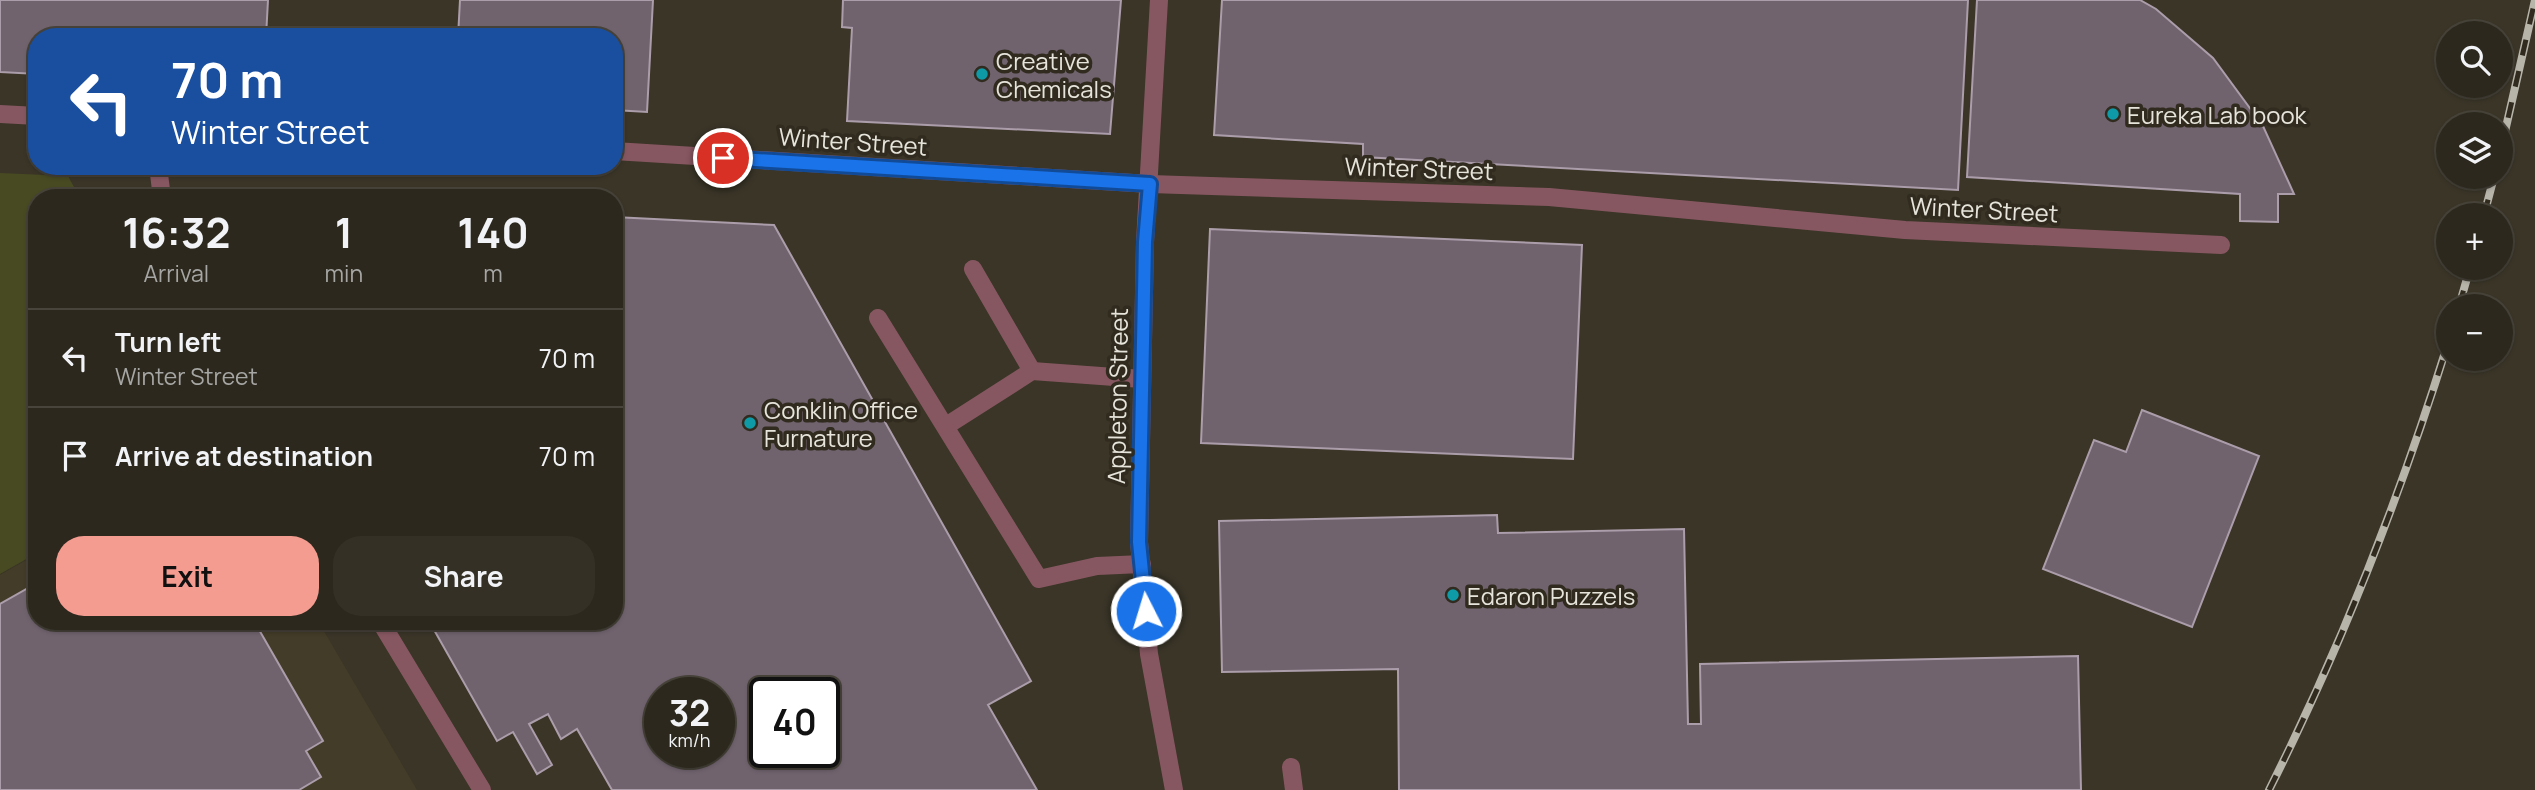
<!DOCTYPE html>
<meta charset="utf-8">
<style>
body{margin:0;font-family:Manrope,sans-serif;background:#343026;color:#f1f3f6;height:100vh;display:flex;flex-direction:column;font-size:26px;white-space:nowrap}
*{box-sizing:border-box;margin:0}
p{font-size:23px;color:#a6a6a4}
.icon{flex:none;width:38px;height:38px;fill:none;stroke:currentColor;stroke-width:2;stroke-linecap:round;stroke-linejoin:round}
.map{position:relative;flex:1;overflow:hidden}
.drawer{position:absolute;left:28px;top:189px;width:595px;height:441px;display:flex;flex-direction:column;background:#2c281d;border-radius:28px;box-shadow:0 2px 5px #0004,0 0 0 2px #48443b}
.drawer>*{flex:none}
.guide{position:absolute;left:28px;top:28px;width:595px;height:147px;border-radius:28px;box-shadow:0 2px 5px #0004,0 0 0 2px #48443b;background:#1a4fa0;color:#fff;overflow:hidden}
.controls{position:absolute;left:2436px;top:21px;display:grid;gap:14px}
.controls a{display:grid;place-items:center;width:77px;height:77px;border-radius:50%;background:#2c281d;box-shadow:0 2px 5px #0004,0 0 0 2px #48443b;font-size:35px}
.speed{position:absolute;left:644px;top:677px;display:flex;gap:14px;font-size:35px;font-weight:700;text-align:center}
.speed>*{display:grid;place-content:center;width:91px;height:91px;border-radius:50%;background:#2c281d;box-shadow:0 2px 5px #0004,0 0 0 2px #48443b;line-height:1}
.speed small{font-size:18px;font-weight:400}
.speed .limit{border:4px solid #111;border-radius:10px;background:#fff;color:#111}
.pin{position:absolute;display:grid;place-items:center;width:60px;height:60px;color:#fff;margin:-30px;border:4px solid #fff;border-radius:50%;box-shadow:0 2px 7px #0007}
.me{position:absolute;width:77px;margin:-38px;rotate:355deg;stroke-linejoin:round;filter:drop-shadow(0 0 5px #0008)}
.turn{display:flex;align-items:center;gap:24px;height:147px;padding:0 28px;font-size:32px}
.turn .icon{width:91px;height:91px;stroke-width:2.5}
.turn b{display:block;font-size:49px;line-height:60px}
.eta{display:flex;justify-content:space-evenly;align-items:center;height:119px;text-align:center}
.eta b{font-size:42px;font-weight:700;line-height:49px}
.cta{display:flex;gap:14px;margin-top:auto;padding:14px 28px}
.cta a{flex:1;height:80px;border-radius:28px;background:#f59c91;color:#111;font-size:28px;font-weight:700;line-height:80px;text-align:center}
.cta a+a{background:#343026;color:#f1f3f6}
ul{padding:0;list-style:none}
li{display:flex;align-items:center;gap:21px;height:98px;padding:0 28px;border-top:2px solid #48443b}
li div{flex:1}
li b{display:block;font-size:26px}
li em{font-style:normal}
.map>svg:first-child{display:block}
.built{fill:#433c28}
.green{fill:#484a22}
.building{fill:#70636e;stroke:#ac9daa;stroke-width:2;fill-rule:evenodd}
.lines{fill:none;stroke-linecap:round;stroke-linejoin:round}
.minor{stroke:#875761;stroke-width:18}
.rail-casing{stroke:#b7b4aa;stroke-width:8}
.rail{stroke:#302b1e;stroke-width:5;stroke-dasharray:16;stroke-linecap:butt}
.route-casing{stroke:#114b97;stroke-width:18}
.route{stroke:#1a73e8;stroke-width:12}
.culture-dot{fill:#0f9aa8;stroke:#302b1e;stroke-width:2.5}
.labels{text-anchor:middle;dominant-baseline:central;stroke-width:7;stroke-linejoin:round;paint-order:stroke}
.poi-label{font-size:24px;fill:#e6e4db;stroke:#302b1e;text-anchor:start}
.street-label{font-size:24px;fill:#e6e4db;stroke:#302b1e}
</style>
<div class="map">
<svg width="2535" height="790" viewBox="0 0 2535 790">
<rect width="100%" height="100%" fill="#3a3527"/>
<path class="built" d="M37 554V621H318L417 790H0V575Z"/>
<path class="green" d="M0 173 68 176 80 198H37V553L0 574Z"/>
<g class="building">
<path d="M0 0H268L266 37H37V74L0 72Z"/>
<path d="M460 0H653L647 112 614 110V37H458Z"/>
<path d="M843 0H1121L1110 134 847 121 852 28 842 27Z"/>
<path d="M1222 0H1968L1958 190 1363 157V144L1214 135Z"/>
<path d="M1977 0H2140L2156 9 2213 58 2263 126 2294 194H2278V222L2240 221V194L1967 177Z"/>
<path d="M614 217 774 225 1031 681 988 705 1037 790H612L577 729 561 739 548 714 529 724 552 765 537 774 513 732 497 741 429 621H614ZM660 693H719V752H660ZM765 693H824V752H765Z"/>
<path d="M1210 229 1582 245 1573 459 1201 443Z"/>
<path d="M2142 410 2259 456 2192 627 2043 569 2094 440 2126 452Z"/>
<path d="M1497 515 1498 533 1684 529 1688 724H1701L1700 664 2078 656 2081 790H1399L1398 669 1222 672 1219 521Z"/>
<path d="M37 583V621H254L323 741 306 751 321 777 299 790H0V604Z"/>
</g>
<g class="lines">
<g class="minor">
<path d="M1159 0 1145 242 1139 542 1149 654 1174 790"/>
<path d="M0 114 37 116"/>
<path d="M614 151 1150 184 1549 197 1905 230 2221 245"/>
<path d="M158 166 162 198"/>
<path d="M973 269 1032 371"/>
<path d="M878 318 1039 579 1097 566 1142 564"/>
<path d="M946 426 1032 371 1142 379"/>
<path d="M380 621 482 790"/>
<path d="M1291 767 1294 790"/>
</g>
<defs>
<g id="rail">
<path d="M2501 149 2535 0"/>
<path d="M2484 215 2494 177"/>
<path d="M2459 306 2470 268"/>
<path d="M2269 790C2341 647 2400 497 2448 343"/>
</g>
</defs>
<use href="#rail" class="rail-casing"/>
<use href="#rail" class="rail"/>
</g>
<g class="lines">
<defs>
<path id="route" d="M723 158 1150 184 1145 242 1139 542 1146 611"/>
</defs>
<use href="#route" class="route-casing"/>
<use href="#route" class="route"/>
</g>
<g class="culture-dot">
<circle cx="982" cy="74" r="7"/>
<circle cx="2113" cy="114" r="7"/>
<circle cx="750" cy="423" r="7"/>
<circle cx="1453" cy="595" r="7"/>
</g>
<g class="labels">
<g class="poi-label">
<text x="996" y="60">Creative<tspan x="996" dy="28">Chemicals</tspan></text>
<text x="2127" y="114">Eureka Lab book</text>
<text x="764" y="409">Conklin Office<tspan x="764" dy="28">Furnature</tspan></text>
<text x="1467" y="595">Edaron Puzzels</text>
</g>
<g class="street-label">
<text transform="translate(853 141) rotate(4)">Winter Street</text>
<text transform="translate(1419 168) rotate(2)">Winter Street</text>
<text transform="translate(1984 209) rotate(3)">Winter Street</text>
<text transform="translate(1117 396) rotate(-89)">Appleton Street</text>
</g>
</g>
</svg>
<div class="controls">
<a><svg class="icon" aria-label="search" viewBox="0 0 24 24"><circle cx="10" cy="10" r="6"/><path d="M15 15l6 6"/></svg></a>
<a><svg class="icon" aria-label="layers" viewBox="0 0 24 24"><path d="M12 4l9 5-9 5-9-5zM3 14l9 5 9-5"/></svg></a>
<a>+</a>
<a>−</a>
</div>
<div class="speed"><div>32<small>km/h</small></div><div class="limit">40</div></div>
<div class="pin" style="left:723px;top:158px;background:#d93025"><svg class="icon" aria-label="arrive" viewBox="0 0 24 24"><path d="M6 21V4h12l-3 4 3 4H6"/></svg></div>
<svg class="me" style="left:1146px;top:611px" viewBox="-20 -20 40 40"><circle r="17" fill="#1a73e8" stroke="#fff" stroke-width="3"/><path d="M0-11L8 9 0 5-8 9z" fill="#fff"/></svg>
<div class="guide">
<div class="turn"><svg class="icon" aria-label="left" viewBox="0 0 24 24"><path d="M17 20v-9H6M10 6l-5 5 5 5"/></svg><div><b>70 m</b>Winter Street</div></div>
</div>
<section class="drawer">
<div class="eta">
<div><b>16:32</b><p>Arrival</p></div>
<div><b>1</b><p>min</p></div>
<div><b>140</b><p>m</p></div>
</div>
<ul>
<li><svg class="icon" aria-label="left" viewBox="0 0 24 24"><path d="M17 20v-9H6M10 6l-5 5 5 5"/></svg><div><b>Turn left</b><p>Winter Street</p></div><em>70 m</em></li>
<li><svg class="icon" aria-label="arrive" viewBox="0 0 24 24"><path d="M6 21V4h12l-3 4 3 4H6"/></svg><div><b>Arrive at destination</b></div><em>70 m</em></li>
</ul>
<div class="cta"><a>Exit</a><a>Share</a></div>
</section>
</div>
